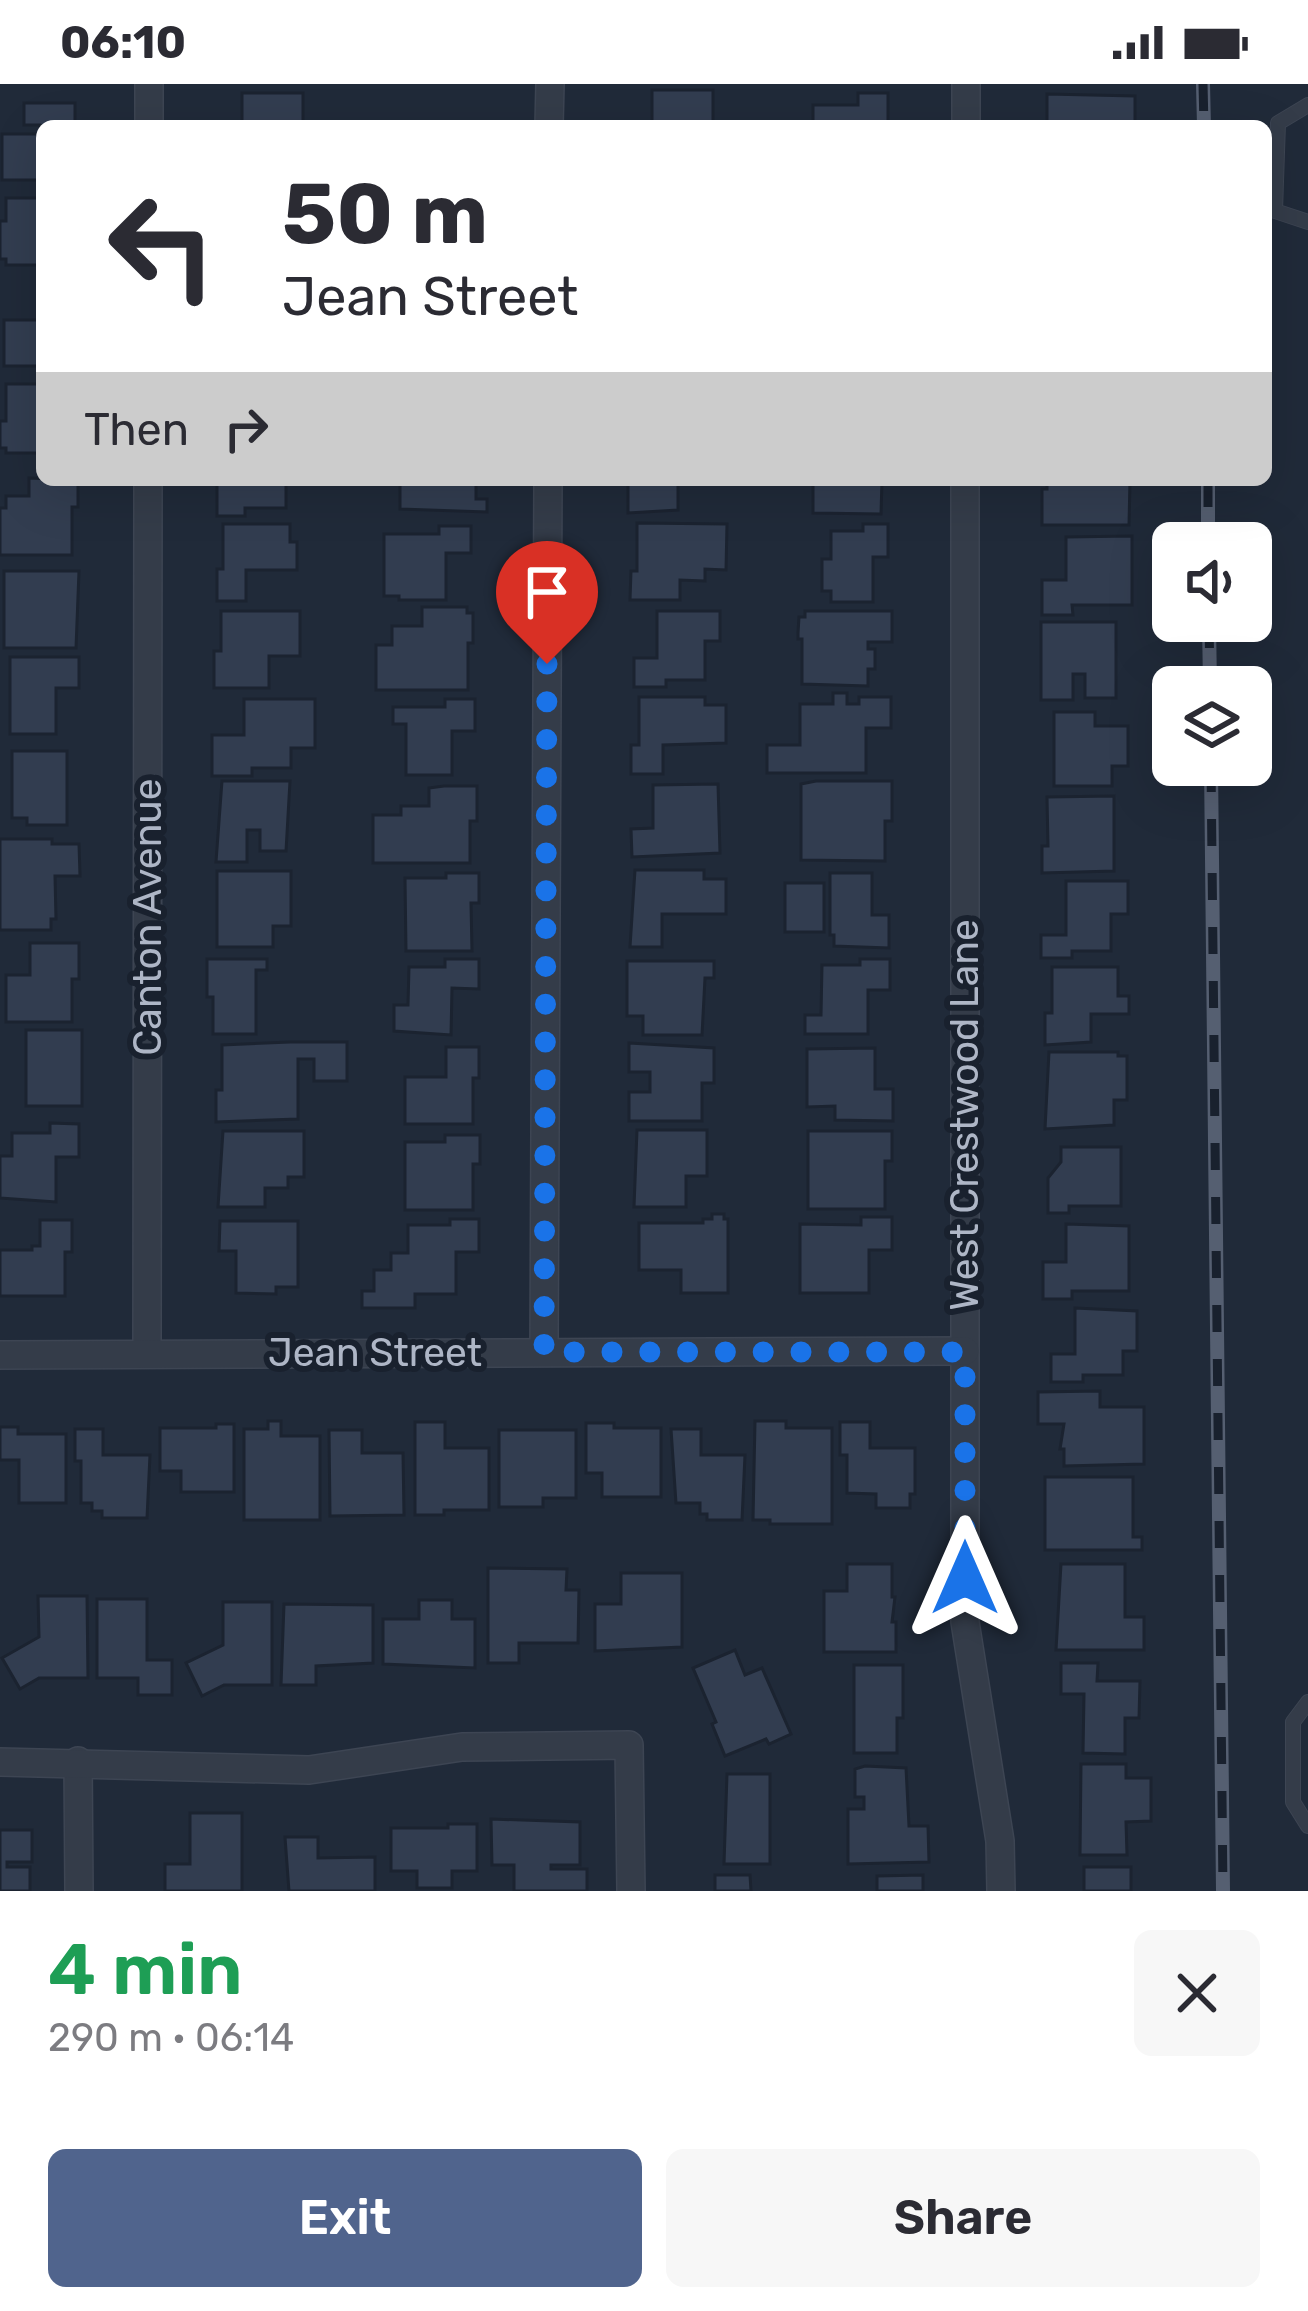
<!DOCTYPE html>
<meta charset="utf-8">
<style>
body{margin:0;font-family:Rubik,sans-serif;background:#f7f7f7;color:#2b2b33;height:100vh;display:flex;flex-direction:column;font-size:45px;white-space:nowrap}
*{box-sizing:border-box;margin:0}
p{font-size:39px;color:#7c7c81}
.icon{flex:none;width:66px;height:66px;fill:none;stroke:currentColor;stroke-width:2;stroke-linecap:round;stroke-linejoin:round}
.map{position:relative;height:1807px;overflow:hidden}
.side{display:flex;flex-direction:column;background:#fff;flex:1}
.side>*{flex:none}
.hud{position:absolute;left:36px;top:36px;width:1236px;height:366px;border-radius:18px;box-shadow:0 12px 48px #0002;background:#fff;color:#2b2b33;overflow:hidden}
.tools{position:absolute;left:1152px;top:438px;display:grid;gap:24px}
.tools a{display:grid;place-items:center;width:120px;height:120px;border-radius:18px;background:#fff;box-shadow:0 12px 48px #0002;font-size:60px}
.pin{position:absolute;display:grid;place-items:center;width:102px;height:102px;color:#fff;margin:-123px -51px;border-radius:50% 50% 50% 0;rotate:-45deg;box-shadow:0 0 12px #0007}
.pin .icon{rotate:45deg}
.me{position:absolute;width:132px;margin:-66px;rotate:0deg;stroke-linejoin:round;filter:drop-shadow(0 0 9px #0008)}
.turn{display:flex;align-items:center;gap:42px;height:252px;padding:0 48px;font-size:54px}
.turn .icon{width:156px;height:156px;stroke-width:2.5}
.turn b{display:block;font-size:84px;line-height:102px}
.then{display:flex;align-items:center;height:114px;padding:0 48px;background:#0003;gap:24px;font-size:45px}
.round{display:grid;place-items:center;flex:none;width:126px;height:126px;border-radius:18px;background:#f7f7f7}
.overview{display:flex;align-items:center;justify-content:space-between;height:204px;padding:0 48px}
h1{font-size:72px;font-weight:600;line-height:90px;color:#1e9e55}
.button{display:flex;gap:24px;margin-top:auto;padding:24px 48px}
.button a{flex:1;height:138px;border-radius:18px;background:#50648d;color:#fff;font-size:48px;font-weight:600;line-height:138px;text-align:center}
.button a+a{background:#f7f7f7;color:#2b2b33}
.status{display:flex;justify-content:space-between;align-items:center;height:84px;padding:0 60px;background:#fff;direction:ltr}
.status svg{height:33px;fill:currentColor}
.map>svg:first-child{display:block}
.building{fill:#323d50;stroke:#1b2330;stroke-width:3}
.lines{fill:none;stroke-linecap:round;stroke-linejoin:round}
.service-casing{stroke:#3d4553;stroke-width:16}
.minor-casing{stroke:#3d4553;stroke-width:30}
.service{stroke:#343c49;stroke-width:14}
.minor{stroke:#343c49;stroke-width:27}
.rail-casing{stroke:#555f71;stroke-width:14}
.rail{stroke:#19212e;stroke-width:9;stroke-dasharray:27;stroke-linecap:butt}
.route{stroke:#1a73e8;stroke-width:21;stroke-dasharray:0 37.8}
.labels{text-anchor:middle;dominant-baseline:central;stroke-width:12;stroke-linejoin:round;paint-order:stroke}
.street-label{font-size:39px;fill:#aeb6c6;stroke:#19212e}
</style>
<div class="status"><b>06:10</b><svg viewBox="0 0 49 12"><path d="M0 12V9h3v3zM5 12V6h3v6zM10 12V3h3v9zM15 12V0h3v12zM26 1h20v11H26zM47 4h2v5h-2z"/></svg></div>
<div class="map">
<svg width="1308" height="1807" viewBox="0 0 1308 1807">
<rect width="100%" height="100%" fill="#202a39"/>
<g class="building">
<path d="M652 6H713V38H699V42H652Z"/>
<rect x="242" y="9" width="61" height="33"/>
<path d="M858 9H888V38H882V42H813V21H858Z"/>
<path d="M1047 10 1135 12V42H1047Z"/>
<path d="M24 19H75V42H42V96H2V50H41L40 41H24Z"/>
<path d="M6 114H42V181H6V175H0V137H6Z"/>
<rect x="4" y="236" width="38" height="46"/>
<path d="M6 300H42V369H6V364H0V337H6Z"/>
<path d="M29 394 78 396V423H72V471H0V424H6V412H29Z"/>
<path d="M239 396H286V424H245V432H217V400H239Z"/>
<path d="M400 396H476V415H487V428L400 425Z"/>
<path d="M633 396H702H678V426L628 429V398Z"/>
<path d="M813 396H882L881 430 813 429Z"/>
<path d="M1047 396H1130L1129 441H1042V405H1047Z"/>
<path d="M637 439 727 440 726 486 705 485V497L680 496V516H630L631 487H637Z"/>
<path d="M223 440H290V458H297V486H246V517H217V485H223Z"/>
<path d="M863 440H888V473H873V518H831V507H822V475H831V447H863Z"/>
<path d="M439 442H471V469H446V516H399V512H384V450H439Z"/>
<path d="M1132 452V521H1072L1073 531H1042V496H1066V453Z"/>
<path d="M4 487H79L76 564H4Z"/>
<path d="M422 523H467V529H473V559H468V606H376V561H392V542H422Z"/>
<path d="M221 527H300V572H269V604H214V567H221Z"/>
<path d="M657 527H720V557H705V596H666V603H634V574H657Z"/>
<path d="M805 527H892V558H868V565H875V585H868V602L802 600V555H798V549L799 533H805Z"/>
<path d="M1041 538H1116V614H1085V590H1073V616H1041Z"/>
<path d="M10 573H79V604H56V650H10Z"/>
<path d="M833 609H847V620H859V613H891V644H866V689H767V661H800V620H833Z"/>
<path d="M639 613H705V621H726V659L663 661V690H631V661H639Z"/>
<path d="M244 615H315V664H291V684H252V692H212V651H244Z"/>
<path d="M445 615H475V647H452V691H406V640H393V623H445Z"/>
<path d="M1054 628H1095V642H1128V682H1112V702H1054Z"/>
<path d="M12 667H67V741H27V734H12Z"/>
<path d="M222 697H290L286 767H260V746H247V778H216Z"/>
<path d="M816 697H892V737H885V777L801 776V700Z"/>
<path d="M718 700 720 769 632 773 631 745 653 744V701Z"/>
<path d="M444 702H477V737H470V779H373V731H401V722H429V704Z"/>
<path d="M1114 712V787L1042 789V762H1048L1047 713Z"/>
<path d="M0 755H52V760H79L80 792H55L56 835H51V846H0Z"/>
<path d="M635 786H704V795H726V830H662V863H630Z"/>
<path d="M217 787H291V842H273V863H217Z"/>
<path d="M446 789H479V819H471L472 867H406L405 794H446Z"/>
<path d="M830 789H872V831H889V864L834 862V851H830Z"/>
<path d="M1066 797H1128V830H1111V867H1072V874H1041V851H1066Z"/>
<rect x="785" y="799" width="39" height="49"/>
<path d="M30 859H79V895H72V938H6V891H30Z"/>
<path d="M207 875H267V886H256V950H213V913H207Z"/>
<path d="M445 875H479V905L452 904 451 951 394 947V921H408L409 883H445Z"/>
<path d="M860 875H890V906H868V950H805V931H821L822 881H860Z"/>
<path d="M627 877H714V894H705L702 951H643V932H627Z"/>
<path d="M1052 883H1118V912H1129V930H1091V958L1045 961V929H1052Z"/>
<rect x="26" y="946" width="56" height="76"/>
<path d="M290 958H347V997H314V975H298V1035L216 1038V1006H222V961Z"/>
<path d="M629 959 714 964V999H702V1037H629V1008H650V988H629Z"/>
<path d="M446 963H479V994H473V1040H405V993H446Z"/>
<path d="M875 964V1005H893V1037L835 1036V1022L807 1023V965Z"/>
<path d="M1049 968H1118V972H1127V1016H1114V1041L1045 1045Z"/>
<path d="M50 1039 79 1040V1073H56V1118L0 1114V1072H12V1049H50Z"/>
<path d="M637 1046H707V1092H686V1123H634Z"/>
<path d="M223 1047H304V1093H288V1104H265V1123H218Z"/>
<path d="M808 1047H892V1077H885V1125H808Z"/>
<path d="M445 1051H480V1080H473V1126H405V1058H445Z"/>
<path d="M1061 1063H1121V1122H1069V1129H1048V1094L1061 1078Z"/>
<path d="M712 1130H724V1135H728V1209H681V1186H639V1139H703V1135H712Z"/>
<path d="M861 1133H892V1166H869V1209H800V1140L861 1141Z"/>
<path d="M450 1135H479V1168H456V1210H415V1224H362V1207H374V1186H391V1169H408V1141H450Z"/>
<path d="M40 1136H72V1168H65V1212H0V1166H32V1162H40Z"/>
<path d="M220 1137H298V1203H276V1210L236 1209V1167H219Z"/>
<path d="M1066 1140 1129 1142V1207H1072V1215H1043V1178H1066Z"/>
<path d="M1075 1224 1137 1227V1267H1123V1291H1083V1298H1051V1270H1075Z"/>
<path d="M1100 1307V1323H1144V1380L1064 1382V1365H1060L1064 1340H1038V1308Z"/>
<path d="M268 1337H281V1352H320V1436H244V1345H268Z"/>
<path d="M755 1337H786V1344H832V1440H770V1436H753Z"/>
<path d="M415 1338H445V1364H489V1426H444V1431H415Z"/>
<path d="M840 1338H870V1364H915V1410H910V1424H876V1410L847 1409V1371H840Z"/>
<path d="M586 1339H614V1344H661V1413H602V1389H586Z"/>
<path d="M216 1340H234V1408H181V1387H160V1344H216Z"/>
<path d="M0 1343H18V1350H66V1419H19V1376H0Z"/>
<path d="M75 1345H103V1371H150L147 1434H102V1427H92V1419H81V1377H75Z"/>
<path d="M671 1345H701V1371H745L742 1436H707V1430H700V1419H676Z"/>
<path d="M329 1346H362V1369H403L404 1431 330 1432Z"/>
<path d="M499 1346H576V1414H543V1423H499Z"/>
<path d="M1045 1393H1133V1453H1142V1466H1045Z"/>
<path d="M847 1480H892V1513H895L892 1538H896V1568H824V1507H847Z"/>
<path d="M1061 1480H1125V1533H1144V1566H1056Z"/>
<path d="M488 1484 567 1485 566 1506H579L578 1559H519V1579H488Z"/>
<path d="M621 1489H682V1563L595 1567V1520H621Z"/>
<path d="M38 1512H87L88 1594H39L20 1605 2 1574 39 1553Z"/>
<path d="M97 1515H147V1576H172V1611H138V1594H97Z"/>
<path d="M419 1516H452V1535H475V1584L383 1580V1535H419Z"/>
<path d="M223 1518H272V1601H224L202 1612 186 1579 223 1561Z"/>
<path d="M284 1520 373 1521V1579L316 1582V1601H281Z"/>
<path d="M735 1566 745 1591 762 1584 791 1650 769 1660 766 1655 725 1672 712 1640 716 1638 693 1584Z"/>
<path d="M1061 1579H1098L1097 1597H1140L1139 1634H1125V1670L1083 1669 1084 1610H1061Z"/>
<path d="M854 1581H903V1634H897V1669H854Z"/>
<path d="M1081 1680H1126V1694H1151V1737L1126 1738 1127 1771H1080Z"/>
<path d="M865 1682 906 1684 909 1742H928L929 1778 848 1780V1725H864V1713H855V1685Z"/>
<path d="M727 1690H770V1780H724Z"/>
<path d="M190 1729H242V1807H165V1780H190Z"/>
<path d="M491 1735 580 1738V1781H551V1785H587V1807H514V1781H492Z"/>
<path d="M448 1740H477V1787H452V1804H417V1787H391V1744H448Z"/>
<path d="M0 1746H32V1778H7V1783H30V1807H0Z"/>
<path d="M285 1753H318V1774L375 1773V1807H289Z"/>
<rect x="1084" y="1783" width="47" height="24"/>
<path d="M715 1791H750L751 1807H715Z"/>
<path d="M923 1791V1807H877V1792Z"/>
</g>
<g class="lines">
<defs>
<g id="service">
<path d="M1308 21 1278 39 1275 127 1308 138"/>
<path d="M1308 1618 1293 1638V1718L1308 1742"/>
</g>
<g id="minor">
<path d="M149 42V0"/>
<path d="M549 42 550 0"/>
<path d="M966 42V0"/>
<path d="M965 396V1538L1000 1757 1001 1807"/>
<path d="M544 1268 548 396"/>
<path d="M147 1269 148 396"/>
<path d="M0 1271 965 1267"/>
<path d="M78 1677 79 1807"/>
<path d="M0 1678 309 1686 462 1663 629 1661 631 1807"/>
</g>
</defs>
<use href="#service" class="service-casing"/>
<use href="#minor" class="minor-casing"/>
<use href="#service" class="service"/>
<use href="#minor" class="minor"/>
<defs>
<g id="rail">
<path d="M1203 0 1204 42"/>
<path d="M1208 396V459"/>
<path d="M1209 537 1210 603"/>
<path d="M1211 681 1223 1807"/>
</g>
</defs>
<use href="#rail" class="rail-casing"/>
<use href="#rail" class="rail"/>
</g>
<g class="lines">
<path class="route" d="M547 580 544 1268H965V1494"/>
</g>
<g class="labels">
<g class="street-label">
<text transform="translate(148 833) rotate(-90)">Canton Avenue</text>
<text transform="translate(965 1031) rotate(-90)">West Crestwood Lane</text>
<text x="375" y="1269">Jean Street</text>
</g>
</g>
</svg>
<div class="tools">
<a><svg class="icon" aria-label="sound" viewBox="0 0 24 24"><path d="M4 9h4l5-4v14l-5-4H4zM17 9q2 3 0 6"/></svg></a>
<a><svg class="icon" aria-label="layers" viewBox="0 0 24 24"><path d="M12 4l9 5-9 5-9-5zM3 14l9 5 9-5"/></svg></a>
</div>
<div class="pin" style="left:547px;top:580px;background:#d93025"><svg class="icon" aria-label="arrive" viewBox="0 0 24 24"><path d="M6 21V4h12l-3 4 3 4H6"/></svg></div>
<svg class="me" style="left:965px;top:1494px" viewBox="-20 -20 40 40"><path d="M0-17L14 15 0 8-14 15z" fill="#1a73e8" stroke="#fff" stroke-width="4"/></svg>
<div class="hud">
<div class="turn"><svg class="icon" aria-label="left" viewBox="0 0 24 24"><path d="M17 20v-9H6M10 6l-5 5 5 5"/></svg><div><b>50 m</b>Jean Street</div></div>
<div class="then">Then<svg class="icon" aria-label="right" viewBox="0 0 24 24"><path d="M7 20v-9h11M14 6l5 5-5 5"/></svg></div>
</div>
</div>
<section class="side">
<div class="overview"><div><h1>4 min</h1><p>290 m · 06:14</p></div><a class="round"><svg class="icon" aria-label="close" viewBox="0 0 24 24"><path d="M6 6l12 12M18 6L6 18"/></svg></a></div>
<div class="button"><a>Exit</a><a>Share</a></div>
</section>
